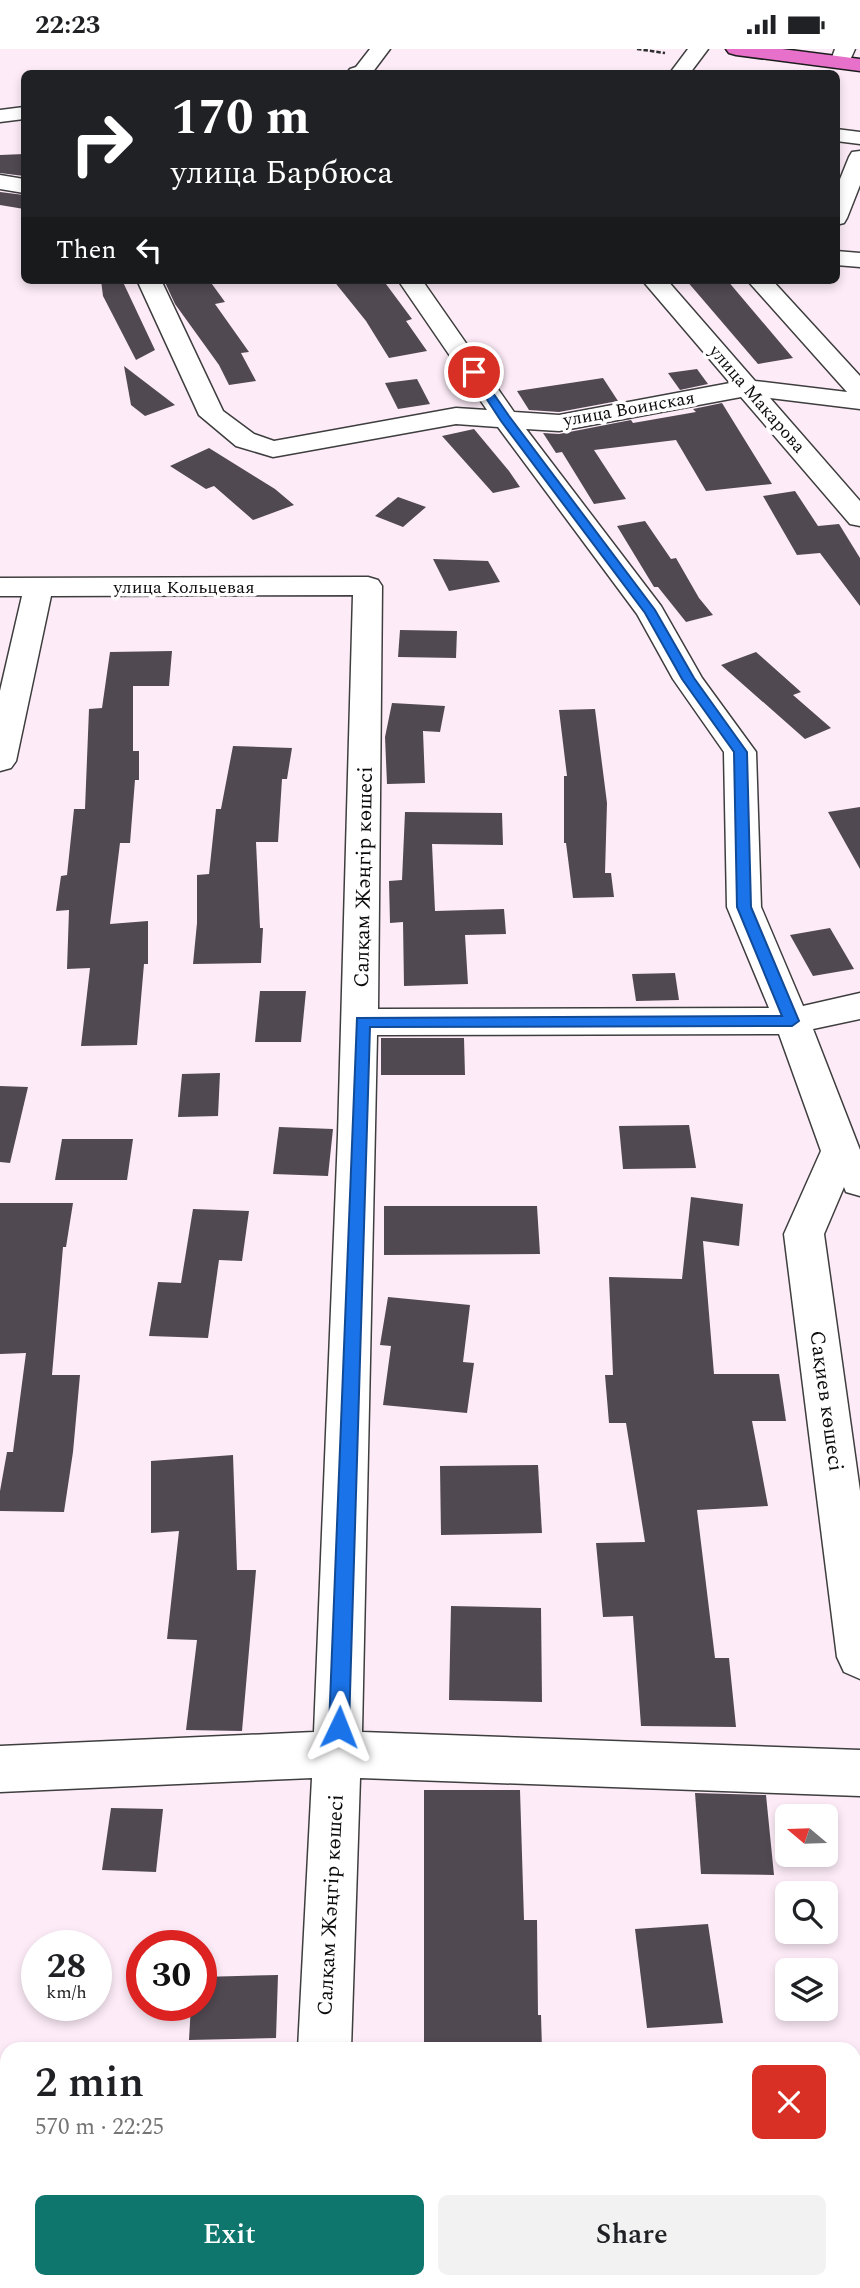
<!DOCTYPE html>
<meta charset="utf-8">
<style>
body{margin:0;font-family:Spectral,serif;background:#f2f2f2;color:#202124;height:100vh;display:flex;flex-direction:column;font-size:26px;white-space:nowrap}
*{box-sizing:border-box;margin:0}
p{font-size:23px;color:#757577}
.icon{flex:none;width:38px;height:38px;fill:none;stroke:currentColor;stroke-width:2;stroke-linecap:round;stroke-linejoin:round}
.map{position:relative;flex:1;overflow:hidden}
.details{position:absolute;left:0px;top:1993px;width:861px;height:247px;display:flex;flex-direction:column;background:#fff;border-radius:21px 21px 0 0;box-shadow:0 4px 10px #0003}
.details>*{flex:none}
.top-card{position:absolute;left:21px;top:21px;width:819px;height:214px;border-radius:10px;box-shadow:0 4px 10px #0003;background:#202124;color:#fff;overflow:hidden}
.needle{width:46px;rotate:289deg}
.buttons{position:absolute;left:775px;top:1755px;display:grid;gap:14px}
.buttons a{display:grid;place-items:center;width:63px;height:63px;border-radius:10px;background:#fff;box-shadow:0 4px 10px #0003;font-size:35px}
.speed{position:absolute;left:21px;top:1881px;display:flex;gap:14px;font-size:35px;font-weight:700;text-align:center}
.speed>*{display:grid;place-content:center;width:91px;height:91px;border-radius:50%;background:#fff;box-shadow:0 4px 10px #0003;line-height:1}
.speed small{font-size:18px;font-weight:400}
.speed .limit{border:10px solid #d22;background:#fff;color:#111}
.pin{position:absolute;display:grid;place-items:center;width:60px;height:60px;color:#fff;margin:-30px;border:4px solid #fff;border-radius:50%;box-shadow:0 2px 7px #0007}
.me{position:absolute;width:77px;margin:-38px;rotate:2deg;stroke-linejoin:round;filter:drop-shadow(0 0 5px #0008)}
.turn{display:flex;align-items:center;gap:24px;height:147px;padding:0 35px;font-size:32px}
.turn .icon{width:91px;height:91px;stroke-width:2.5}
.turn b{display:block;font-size:49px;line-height:60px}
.then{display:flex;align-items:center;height:66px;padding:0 35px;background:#0003;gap:14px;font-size:26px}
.round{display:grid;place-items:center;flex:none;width:74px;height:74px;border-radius:10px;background:#f2f2f2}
.overview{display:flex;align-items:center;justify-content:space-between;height:119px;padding:0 35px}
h1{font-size:42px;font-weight:600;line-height:52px}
.action{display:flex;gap:14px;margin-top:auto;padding:14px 35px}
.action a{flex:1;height:80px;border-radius:10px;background:#0f766e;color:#fff;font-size:28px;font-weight:600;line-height:80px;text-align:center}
.action a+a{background:#f2f2f2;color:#202124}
.status{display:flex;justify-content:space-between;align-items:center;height:49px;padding:0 35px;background:#fff;direction:ltr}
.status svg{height:19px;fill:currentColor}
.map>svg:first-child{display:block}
.building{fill:#514952}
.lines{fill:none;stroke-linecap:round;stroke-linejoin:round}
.minor-casing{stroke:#3e3e3e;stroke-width:3}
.major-casing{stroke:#1c1c1c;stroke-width:3}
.path{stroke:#2d2d2d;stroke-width:2.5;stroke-dasharray:4.5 2;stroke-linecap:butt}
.minor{fill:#fff;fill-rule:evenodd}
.major{fill:#e771ca;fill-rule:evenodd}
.route{fill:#1a73e8;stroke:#114b97;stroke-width:2}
.labels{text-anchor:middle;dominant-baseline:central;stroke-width:7;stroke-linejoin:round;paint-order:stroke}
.far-street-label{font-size:18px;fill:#0b0b0b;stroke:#fff}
.street-label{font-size:21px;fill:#0b0b0b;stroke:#fff}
</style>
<div class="status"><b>22:23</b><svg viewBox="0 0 49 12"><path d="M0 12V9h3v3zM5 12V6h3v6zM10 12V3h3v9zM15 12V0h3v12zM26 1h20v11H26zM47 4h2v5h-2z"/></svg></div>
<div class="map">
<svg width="860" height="2239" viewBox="0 0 860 2239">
<rect width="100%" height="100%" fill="#fdecf8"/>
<g class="building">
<path d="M24 105V127L0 124V106Z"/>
<path d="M0 143 24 146V160L0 156Z"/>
<path d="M101 231H122L155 301 136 311 103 247Z"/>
<path d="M164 231H209L225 253 215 255 249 303 241 304 256 332 229 336 219 316 175 255Z"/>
<path d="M333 231H383L412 270 406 272 427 302 389 309 366 272Z"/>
<path d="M686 231H727L793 309 758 315Z"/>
<path d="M124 317 175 356 145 367 131 356Z"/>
<path d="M697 320 708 335 680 341 668 324Z"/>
<path d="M603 329 618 352 559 363 529 361 517 342Z"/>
<path d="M417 330 430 355 398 360 385 334Z"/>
<path d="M722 354 772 435 706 442 676 391 594 401 626 450 594 455 562 403 556 404 543 384 559 385 631 371 633 374 696 363 693 360Z"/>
<path d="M474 380 509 422 520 438 493 444 442 387Z"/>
<path d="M209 399 275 440 294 456 253 471 214 437 206 440 170 417Z"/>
<path d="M795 442 818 477 839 475 860 509V557L820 504 797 506 763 447Z"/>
<path d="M398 448 426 458 403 478 375 467Z"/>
<path d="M645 472 671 510 676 509 699 549 713 566 686 573 658 538H654L617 477Z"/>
<path d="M433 510 488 512 500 533 449 542Z"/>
<path d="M400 581 457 582 456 609 398 608Z"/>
<path d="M172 602 169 637H133V702H139V731H135L130 794H120L110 875 148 872V915H144L137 996 81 997 90 919 67 920 69 861 56 862 61 827 67 826 74 760H85L89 660 102 659 110 603Z"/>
<path d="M756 603 801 643 793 646 831 679 805 690 721 616Z"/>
<path d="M392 654 445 657 440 683 423 682 425 734 387 735 385 688Z"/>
<path d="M595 660 607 754 605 824H611L614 848 573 849 566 794H564V727H567L559 661Z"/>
<path d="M233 697 292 699 287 730H282L278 793H256L260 879H263L261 914 193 915 197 874V826L209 825 216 760H221Z"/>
<path d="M860 758V820L828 763Z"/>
<path d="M405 763 502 764 503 796 432 795 435 862 504 860 506 885 465 886 468 935 404 937 403 873 390 874 389 832 402 831Z"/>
<path d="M830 879 854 920 813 927 790 886Z"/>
<path d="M675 924 679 951 636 952 632 925Z"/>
<path d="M260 942H306L301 993H255Z"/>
<path d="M381 989H464L465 1026H381Z"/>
<path d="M220 1024 218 1067 178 1068 182 1025Z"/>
<path d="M0 1037 28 1038 10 1114 0 1113Z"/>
<path d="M689 1076 696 1119 623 1120 619 1077Z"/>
<path d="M279 1078 333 1080 328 1127 273 1125Z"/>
<path d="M62 1090H133L127 1131H55Z"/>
<path d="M691 1148 743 1155 739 1197 703 1192 714 1325H779L786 1372H752L768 1457 697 1461 715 1609H729L736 1678 641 1677 633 1567 603 1568 596 1494 645 1493 626 1374H609L605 1326H613L609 1228 682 1230Z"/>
<path d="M0 1154H73L66 1198H63L52 1326H80L73 1403 64 1463 0 1462V1442L7 1403H13L26 1304 0 1305Z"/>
<path d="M384 1157H537L540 1205 384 1206Z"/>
<path d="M193 1160 249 1162 242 1212 219 1211 208 1289 149 1287 158 1233 181 1234Z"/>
<path d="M388 1248 470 1256 463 1313 474 1314 467 1364 383 1356 391 1297 380 1296Z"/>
<path d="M233 1406 237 1521H256L242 1682 186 1681 197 1591 167 1590 179 1482 151 1484V1412Z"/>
<path d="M538 1416 542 1484 441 1486 440 1417Z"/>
<path d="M451 1557 541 1559 542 1653 449 1651Z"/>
<path d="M424 1741H520L524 1871H537L538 1966H541L542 2000H424Z"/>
<path d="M695 1744 766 1746 774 1826 701 1825Z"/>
<path d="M111 1759 163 1760 156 1823 102 1821Z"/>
<path d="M708 1875 723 1974 647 1979 635 1880Z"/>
<path d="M278 1926 276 1989 189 1991 191 1956H201V1928Z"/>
</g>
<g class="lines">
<defs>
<g id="minor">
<path d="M370 0H390L372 24H347L350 20 356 18Z"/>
<path d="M688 0H708L690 24H670Z"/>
<path d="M835 0H855L847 18H833L830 14Z"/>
<path d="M24 58V70L0 73V61Z"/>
<path d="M836 80 860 83V95L836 92Z"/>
<path d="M860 102V136L847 169 844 174 836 176V140L849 108 852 103Z"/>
<path d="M0 126 24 130V144L0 140Z"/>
<path d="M836 202 860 204V218L836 216Z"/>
<path d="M137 231H161L223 362 254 385 274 392 456 359 487 361 398 231H422L514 363 559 366 730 334 642 231H667L755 332 847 343 747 231H772L860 327V360L770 349 860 452V477L850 475 741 348 559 382 526 380 661 557 702 629 756 703 761 858 803 957 860 944V970L813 980 860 1101V1147L846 1143 844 1138 824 1185 860 1442V1630L844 1623 837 1608 784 1185 821 1102 779 985 377 986 362 1683 860 1701V1747L360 1729 351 2000H298L312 1729 0 1743V1697L314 1683 338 1086 353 546 51 547 16 712 11 719 0 722V642L22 547H0V529L368 528 378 531 382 537 378 960 769 959 727 858 724 703 673 630 637 565 498 378 456 375 273 408 236 397 199 366Z"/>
<path d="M286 2233H344L343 2239H285Z"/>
</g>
<path id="major" d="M726 0H782L860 10V22L736 6 729 4Z"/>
</defs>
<use href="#minor" class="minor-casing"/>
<use href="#major" class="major-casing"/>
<path class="path" d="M637 0 665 4"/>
<use href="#minor" class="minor"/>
<use href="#major" class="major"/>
</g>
<path class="route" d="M470 321H477L509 367 655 561 694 629 747 703 751 858 799 972 792 977 370 978 349 1678 346 1685 339 1688 332 1685 329 1678 357 969 782 967 737 858 734 703 682 630 645 564 501 372 469 323Z"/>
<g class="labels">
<g class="far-street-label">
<text transform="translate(757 350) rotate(49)">улица Макарова</text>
<text transform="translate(629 360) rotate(-10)">улица Воинская</text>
<text x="184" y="538">улица Кольцевая</text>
</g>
<g class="street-label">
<text transform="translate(364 828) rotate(-89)">Салқам Жәңгір көшесі</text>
<text transform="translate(826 1352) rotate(82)">Сақиев көшесі</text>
<text transform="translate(331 1856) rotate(-87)">Салқам Жәңгір көшесі</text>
</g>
</g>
</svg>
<div class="buttons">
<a><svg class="needle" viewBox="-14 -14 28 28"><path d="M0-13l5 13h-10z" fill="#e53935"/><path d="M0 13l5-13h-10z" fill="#757577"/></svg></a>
<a><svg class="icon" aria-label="search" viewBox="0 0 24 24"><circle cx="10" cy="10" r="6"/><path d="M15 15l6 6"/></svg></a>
<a><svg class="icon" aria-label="layers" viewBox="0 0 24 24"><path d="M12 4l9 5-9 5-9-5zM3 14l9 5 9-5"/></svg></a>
</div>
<div class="speed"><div>28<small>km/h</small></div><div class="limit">30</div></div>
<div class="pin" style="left:474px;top:323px;background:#d93025"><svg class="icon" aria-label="arrive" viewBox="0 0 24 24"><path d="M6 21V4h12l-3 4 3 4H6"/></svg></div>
<svg class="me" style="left:339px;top:1678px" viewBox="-20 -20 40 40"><path d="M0-17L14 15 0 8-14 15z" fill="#1a73e8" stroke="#fff" stroke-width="4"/></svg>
<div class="top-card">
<div class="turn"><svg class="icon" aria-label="right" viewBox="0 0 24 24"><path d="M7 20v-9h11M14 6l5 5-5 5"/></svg><div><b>170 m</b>улица Барбюса</div></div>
<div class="then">Then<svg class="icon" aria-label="left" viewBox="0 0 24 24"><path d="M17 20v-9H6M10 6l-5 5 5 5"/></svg></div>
</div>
<section class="details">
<div class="overview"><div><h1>2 min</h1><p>570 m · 22:25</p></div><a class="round" style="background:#d93025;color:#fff"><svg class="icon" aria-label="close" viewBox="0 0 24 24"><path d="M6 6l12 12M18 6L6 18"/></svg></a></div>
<div class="action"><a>Exit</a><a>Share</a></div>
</section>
</div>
